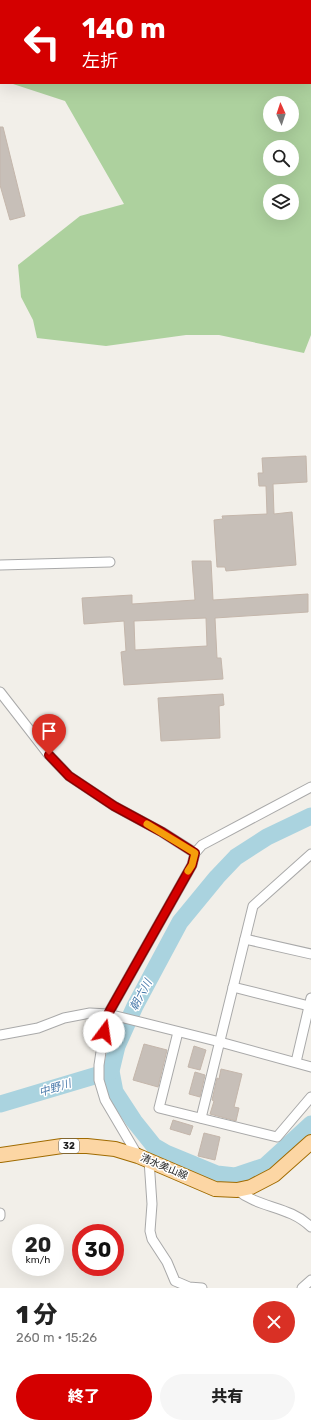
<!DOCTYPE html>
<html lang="ja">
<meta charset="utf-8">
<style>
body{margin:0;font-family:Rubik,"Noto Sans JP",sans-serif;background:#f6f6f6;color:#222;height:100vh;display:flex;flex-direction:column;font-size:15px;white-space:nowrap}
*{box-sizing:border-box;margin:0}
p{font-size:13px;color:#767676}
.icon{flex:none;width:22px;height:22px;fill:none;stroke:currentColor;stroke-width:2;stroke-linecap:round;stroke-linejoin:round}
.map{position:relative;height:1288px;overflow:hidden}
.details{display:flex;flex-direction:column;background:#fff;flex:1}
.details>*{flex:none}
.guide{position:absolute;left:0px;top:0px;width:311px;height:84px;box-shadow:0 4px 16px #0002;background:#d40000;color:#fff;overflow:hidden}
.needle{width:26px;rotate:357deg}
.controls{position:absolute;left:263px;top:96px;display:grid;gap:8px}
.controls a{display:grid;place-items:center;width:36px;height:36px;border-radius:50%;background:#fff;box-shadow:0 4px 16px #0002;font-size:20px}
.speed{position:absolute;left:12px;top:1224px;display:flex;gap:8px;font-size:20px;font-weight:700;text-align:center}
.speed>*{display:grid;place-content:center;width:52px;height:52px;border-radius:50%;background:#fff;box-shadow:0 4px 16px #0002;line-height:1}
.speed small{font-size:10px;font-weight:400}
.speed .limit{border:6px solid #d22;background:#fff;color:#111}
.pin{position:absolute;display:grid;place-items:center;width:34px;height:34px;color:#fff;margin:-41px -17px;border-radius:50% 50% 50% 0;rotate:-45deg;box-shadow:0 0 4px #0007}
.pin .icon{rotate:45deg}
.me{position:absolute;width:44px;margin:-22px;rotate:14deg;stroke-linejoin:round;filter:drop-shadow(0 0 3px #0008)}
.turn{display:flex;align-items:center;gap:14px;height:84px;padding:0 16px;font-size:18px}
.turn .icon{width:52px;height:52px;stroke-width:2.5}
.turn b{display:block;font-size:28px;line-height:34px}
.round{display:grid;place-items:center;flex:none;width:42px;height:42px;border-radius:21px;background:#f6f6f6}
.head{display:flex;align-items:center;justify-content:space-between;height:68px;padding:0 16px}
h1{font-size:24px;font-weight:800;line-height:30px}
.cta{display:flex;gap:8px;margin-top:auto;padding:8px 16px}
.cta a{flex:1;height:46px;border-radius:24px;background:#d40000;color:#fff;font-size:16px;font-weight:800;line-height:46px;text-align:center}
.cta a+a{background:#f6f6f6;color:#222}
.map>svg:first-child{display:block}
.forest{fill:#add19e;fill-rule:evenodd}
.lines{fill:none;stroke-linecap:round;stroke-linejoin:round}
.river{stroke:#aad3df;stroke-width:17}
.building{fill:#c7bfb8;stroke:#c4b6ab;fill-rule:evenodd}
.street-casing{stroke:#a9a9a9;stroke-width:11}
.primary-casing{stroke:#a06b00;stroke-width:16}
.street{stroke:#fff;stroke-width:9}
.primary{stroke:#fcd6a4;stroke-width:14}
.route-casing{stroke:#8a0000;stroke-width:10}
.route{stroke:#d40000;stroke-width:7}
.slow{stroke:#f59e0b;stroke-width:7}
.labels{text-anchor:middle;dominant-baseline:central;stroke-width:3;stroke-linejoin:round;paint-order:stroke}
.shield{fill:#fff;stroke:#646464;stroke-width:1}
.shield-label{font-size:9px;font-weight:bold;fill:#222}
.street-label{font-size:10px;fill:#222;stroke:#fff}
.water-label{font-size:11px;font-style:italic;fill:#4a7aab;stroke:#fff}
</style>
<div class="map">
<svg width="311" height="1288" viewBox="0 0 311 1288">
<rect width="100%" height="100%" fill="#f2efe9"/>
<path class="forest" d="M0 0H311V335L304 353 219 335H186L106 346 37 338 33 320 21 297 18 265 80 216 124 204 65 101 10 83H310V1H1V80ZM270 103H292V125H270ZM270 147H292V169H270ZM270 191H292V213H270Z"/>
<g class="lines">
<g class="river">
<path d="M311 816 267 837 236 857 217 877 180 922 135 1006 117 1046 111 1071 115 1092 134 1121 154 1146 166 1153 217 1174 235 1176 265 1166 311 1124"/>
<path d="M0 1104 111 1071"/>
</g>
</g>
<g class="building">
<path d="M0 127H3L25 216 10 220 0 185Z"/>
<path d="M306 456 307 482 273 484 274 514 292 512 296 565 226 571 225 567H217L214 520 223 519 222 516 267 514 266 486H259L258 473H263L262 458Z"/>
<path d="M192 561H211L213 600 308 594V612L215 618 217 658H221L223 679 124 685 121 652 126 651 124 621 84 624 82 598 132 595V604L195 600ZM206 618 207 646 135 650 134 621Z"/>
<path d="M223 694 224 705 219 706 220 738 161 741 158 698Z"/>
<path d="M144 1044 167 1050 158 1087 133 1080Z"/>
<path d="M194 1046 206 1050 200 1070 188 1067Z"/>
<path d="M221 1069 242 1074 234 1107 239 1108 236 1121 210 1114 214 1101 212 1100 217 1078 219 1079Z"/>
<path d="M195 1072 205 1075 200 1097 189 1094Z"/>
<path d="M173 1120 193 1126 190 1135 170 1129Z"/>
<path d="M204 1133 220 1137 215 1160 198 1156Z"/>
</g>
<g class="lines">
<defs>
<g id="street">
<path d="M0 565 110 562"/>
<path d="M0 692 49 755 69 776 114 806 162 832 195 853"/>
<path d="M245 939 311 954"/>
<path d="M233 987 309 1006"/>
<path d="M178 1032 159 1108 277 1137 311 1097"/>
<path d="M0 1035 38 1028 64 1018 90 1013 108 1014 220 1042 311 1067"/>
<path d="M296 1062 311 998"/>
<path d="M201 1118 253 906 311 854"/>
<path d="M138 1156 105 1100 99 1080V1065L104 1032 108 1014 192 865 195 853 202 845 311 787"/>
<path d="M149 1160 152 1204 150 1231 152 1239 167 1262 175 1281 189 1287 202 1288"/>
<path d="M237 1190C260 1209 288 1205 311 1227"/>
<path d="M0 1213V1216"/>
<path d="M302 1288 311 1280"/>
</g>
<path id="primary" d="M0 1155 62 1146H87L115 1149 138 1156 215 1189 237 1190 251 1187 274 1175 311 1142"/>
</defs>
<use href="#street" class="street-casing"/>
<use href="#primary" class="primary-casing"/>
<use href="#street" class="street"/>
<use href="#primary" class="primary"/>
</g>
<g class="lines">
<defs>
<path id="route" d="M49 755 69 776 114 806 162 832 195 853 192 865 108 1014 104 1032"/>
</defs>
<use href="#route" class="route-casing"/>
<use href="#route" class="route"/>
<path class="slow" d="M147 824 195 853 192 865 188 871"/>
</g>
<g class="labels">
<rect class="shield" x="59" y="1139" width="20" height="14" rx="3"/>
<g class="shield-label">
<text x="69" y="1146">32</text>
</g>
<g class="street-label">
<text transform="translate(164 1167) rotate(23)">清水美山線</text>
</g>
<g class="water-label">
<text transform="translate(141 995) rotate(-62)">朝六川</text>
<text transform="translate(55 1088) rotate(-17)">中野川</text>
</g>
</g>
</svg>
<div class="controls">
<a><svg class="needle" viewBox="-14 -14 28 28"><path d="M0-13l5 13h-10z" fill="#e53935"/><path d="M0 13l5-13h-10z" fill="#767676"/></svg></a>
<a><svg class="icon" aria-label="search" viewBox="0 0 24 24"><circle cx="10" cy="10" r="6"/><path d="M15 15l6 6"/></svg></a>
<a><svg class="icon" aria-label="layers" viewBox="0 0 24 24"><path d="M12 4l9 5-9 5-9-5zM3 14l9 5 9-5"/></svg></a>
</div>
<div class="speed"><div>20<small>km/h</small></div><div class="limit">30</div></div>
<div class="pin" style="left:49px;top:755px;background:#d93025"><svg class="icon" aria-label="arrive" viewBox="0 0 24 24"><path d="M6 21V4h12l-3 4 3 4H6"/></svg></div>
<svg class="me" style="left:104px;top:1032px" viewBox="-20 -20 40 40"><circle r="19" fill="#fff"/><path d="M0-13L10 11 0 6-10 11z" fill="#d40000"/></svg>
<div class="guide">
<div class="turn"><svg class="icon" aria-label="left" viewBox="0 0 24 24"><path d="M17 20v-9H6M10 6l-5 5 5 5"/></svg><div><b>140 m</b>左折</div></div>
</div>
</div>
<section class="details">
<div class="head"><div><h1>1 分</h1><p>260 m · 15:26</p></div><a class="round" style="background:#d93025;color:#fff"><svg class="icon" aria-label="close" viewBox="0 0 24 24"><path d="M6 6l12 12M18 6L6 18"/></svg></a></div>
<div class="cta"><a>終了</a><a>共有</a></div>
</section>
